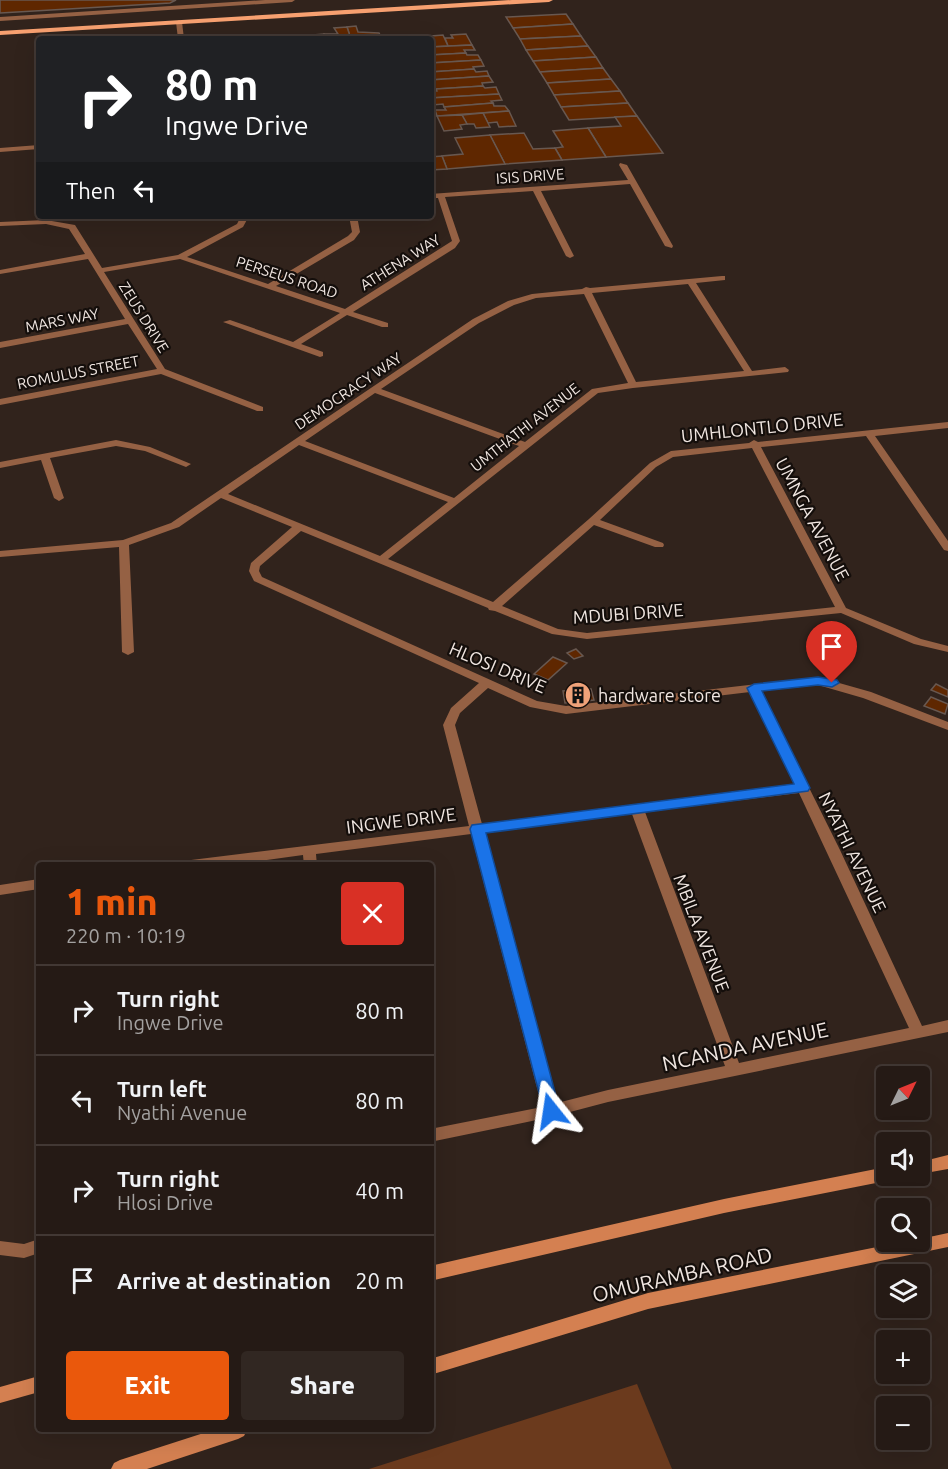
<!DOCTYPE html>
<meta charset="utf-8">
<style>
body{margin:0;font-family:Ubuntu,sans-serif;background:#312722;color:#f1f3f6;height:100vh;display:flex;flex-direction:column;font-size:22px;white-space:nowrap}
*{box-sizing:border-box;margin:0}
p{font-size:20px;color:#a3a1a0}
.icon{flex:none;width:33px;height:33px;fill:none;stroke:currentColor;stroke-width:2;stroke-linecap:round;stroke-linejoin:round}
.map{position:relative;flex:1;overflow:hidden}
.side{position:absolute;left:36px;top:862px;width:398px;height:570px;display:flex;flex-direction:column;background:#251a15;border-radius:6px;box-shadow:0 6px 24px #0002,0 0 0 2px #423834}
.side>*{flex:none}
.banner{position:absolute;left:36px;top:36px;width:398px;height:183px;border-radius:6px;box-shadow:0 6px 24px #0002,0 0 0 2px #423834;background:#202124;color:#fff;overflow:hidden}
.needle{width:39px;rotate:47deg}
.tools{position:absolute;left:876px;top:1066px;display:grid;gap:12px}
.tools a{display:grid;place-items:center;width:54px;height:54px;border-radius:6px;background:#251a15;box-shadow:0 6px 24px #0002,0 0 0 2px #423834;font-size:30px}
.pin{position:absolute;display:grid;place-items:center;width:51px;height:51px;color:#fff;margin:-62px -26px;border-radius:50% 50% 50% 0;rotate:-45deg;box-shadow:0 0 6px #0007}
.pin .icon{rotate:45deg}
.me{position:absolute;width:66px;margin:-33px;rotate:345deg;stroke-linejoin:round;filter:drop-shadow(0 0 4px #0008)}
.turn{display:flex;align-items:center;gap:21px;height:126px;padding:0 30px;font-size:27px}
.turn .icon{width:78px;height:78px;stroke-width:2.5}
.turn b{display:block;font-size:42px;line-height:51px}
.then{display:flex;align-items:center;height:57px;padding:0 30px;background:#0003;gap:12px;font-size:22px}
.round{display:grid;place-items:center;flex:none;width:63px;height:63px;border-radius:6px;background:#312722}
.overview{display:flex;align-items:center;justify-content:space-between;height:102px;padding:0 30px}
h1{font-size:36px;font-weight:800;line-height:45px;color:#ea580c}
.action{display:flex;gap:12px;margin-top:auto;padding:12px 30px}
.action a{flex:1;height:69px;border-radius:6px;background:#ea580c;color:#fff;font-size:24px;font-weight:800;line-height:69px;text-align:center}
.action a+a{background:#312722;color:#f1f3f6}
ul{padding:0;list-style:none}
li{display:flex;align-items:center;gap:18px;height:90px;padding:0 30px;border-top:2px solid #423834}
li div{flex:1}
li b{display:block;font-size:22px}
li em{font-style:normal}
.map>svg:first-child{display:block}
.green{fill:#6b3a1d}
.building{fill:#5f2700;stroke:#685850;stroke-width:1.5}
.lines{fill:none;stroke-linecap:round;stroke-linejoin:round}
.minor{fill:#956144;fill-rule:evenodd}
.secondary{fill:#d48051;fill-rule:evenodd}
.primary{fill:#f7a070;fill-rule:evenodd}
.route{fill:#1a73e8;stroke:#114b97;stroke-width:1.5}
.labels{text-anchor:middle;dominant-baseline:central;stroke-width:4.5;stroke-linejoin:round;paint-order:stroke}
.far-street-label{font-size:15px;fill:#f0e6e1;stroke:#140e0b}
.street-label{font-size:18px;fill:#f0e6e1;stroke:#140e0b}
.poi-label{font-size:18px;fill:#f0e6e1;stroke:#140e0b;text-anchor:start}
.near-street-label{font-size:21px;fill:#f0e6e1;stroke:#140e0b}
</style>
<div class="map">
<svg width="948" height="1469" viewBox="0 0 948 1469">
<rect width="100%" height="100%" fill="#31231c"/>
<path class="green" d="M637 1384 672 1469H369Z"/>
<g class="building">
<path d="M0 0H176L170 3 0 13Z"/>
<path d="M566 14 573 24 513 28 506 17Z"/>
<path d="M573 24 581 36 520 39 513 28Z"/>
<path d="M356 26 358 32 379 33 382 39H351L347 27Z"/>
<path d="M347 27 351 39H325L324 34H338L334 28Z"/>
<path d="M324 34 325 39H302L301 36Z"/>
<path d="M466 34 472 45 448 46 445 38H453L451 35Z"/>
<path d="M443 35 448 46 430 47 431 36Z"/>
<path d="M581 36 588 46 526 50 520 39Z"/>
<path d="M472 45 475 50H464L466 53 430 55V47Z"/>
<path d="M588 46 596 57 533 61 526 50Z"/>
<path d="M466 53 467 55H478L481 60 430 63V55Z"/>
<path d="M596 57 603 68 540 72 533 61Z"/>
<path d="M481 60 484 66 473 67 474 69 430 72V63Z"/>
<path d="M603 68 611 79 547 83 540 72Z"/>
<path d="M474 69 476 72 487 71 489 76 430 80V72Z"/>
<path d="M489 76 493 82 482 83 483 86 436 89 430 86V80Z"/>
<path d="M611 79 620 91 554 95 547 83Z"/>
<path d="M483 86 485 88 496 87 499 94 430 98V92L437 91 436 89Z"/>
<path d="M620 91 628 103 561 107 554 95Z"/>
<path d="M499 94 502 100 491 101 493 103 444 107 443 104 432 105 430 101V98Z"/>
<path d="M493 103 494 106H505L509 111 437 116 435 110H446L444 107Z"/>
<path d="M628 103 637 116 569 120 561 107Z"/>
<path d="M509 111 516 126 499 127 497 122 488 123 483 113Z"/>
<path d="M483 113 490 127 476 128 474 124H467L462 115Z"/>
<path d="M462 115 467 124 460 125 462 129 444 131 437 116Z"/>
<path d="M637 116 663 153 606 157 588 128 621 126 615 117Z"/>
<path d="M588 128 606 157 562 160 555 148 563 147 553 131Z"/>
<path d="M524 133 533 149 555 148 562 160 505 164 490 135Z"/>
<path d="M490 135 505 164 447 169 442 156 463 154 455 138Z"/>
<path d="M442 156 447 169 430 170V157Z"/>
<path d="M576 649 583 656 574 659 567 653Z"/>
<path d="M553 657 567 663 548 680 534 674Z"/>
<path d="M936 684 948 690V697L931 690Z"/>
<path d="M591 689 594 700 565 703 563 691Z"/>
<path d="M931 697 948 704 945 714 924 706Z"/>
</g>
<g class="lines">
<g class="minor">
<path d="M265 0H295L292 2 0 21V17Z"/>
<path d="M179 20 182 22 184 39H178L176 22Z"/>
<path d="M39 145V149L0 152V148Z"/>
<path d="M620 163 627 165 673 246 672 248 665 246 630 184 541 191 574 256 570 258 566 256 533 191 445 197 460 241 455 248 353 312 388 323V327H382L347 315 301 344 323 352V356L320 357 223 322 230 320 293 342 340 313 180 259 104 272 165 369 263 407V411H257L161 374 0 405V399L157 369 128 324 0 348V342L125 319 88 259 0 274V270L85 254 69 229 46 224 0 226V222L46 220 75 225 102 268 178 255 237 224 241 216H249L243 227 187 257 268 284 348 236 352 232 349 216H357L360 232 354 240 276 286 345 309 452 241 438 198H430V194L628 180 619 165Z"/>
<path d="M131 216H153L149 218 134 219Z"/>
<path d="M722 276H725V280L696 283 752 371 785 367 789 370 788 372 633 388 598 393 388 559 493 602 589 519 650 463 671 451 749 443 754 440 758 442 948 422V428L875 436 948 541V551L944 550 866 436 761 447 846 608 921 639 948 646V652L914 644 841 613 587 639 552 634 495 611 489 610 488 608 301 531 260 566 259 571 262 577 537 701 566 706 818 677 871 692 948 722V730L863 698 818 685 761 691 840 850 922 1026 948 1020V1032L608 1102 551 1117 430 1142V1129L542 1107 471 834 316 854 317 866H304L303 855 224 866H177L183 861 469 826 443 725 451 708 479 683 254 581 249 571 251 563 292 527 221 498 179 527 129 545 134 652 128 655 122 652 119 547 0 557V551L123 540 171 523 473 319 508 301 532 294 582 289 586 287 590 288ZM688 284 744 371 636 382 592 293ZM584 294 628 383 592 389 525 442 381 389 479 323 514 305 536 298ZM375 393 519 446 454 498 305 441ZM299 445 448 502 380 556 228 494ZM752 448 835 607 587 633 558 629 502 606 594 525 655 547H663L664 545 663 543 600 520 656 467 673 457ZM488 688 530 707 566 714 750 692 796 785 482 824 455 725 460 713ZM799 793 909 1028 739 1063 645 812ZM632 814 725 1066 608 1090 557 1103 484 833Z"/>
<path d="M116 440 150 447 191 464 186 467 145 451 116 446 50 458 64 498 59 501 54 498 41 460 0 468V462Z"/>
<path d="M39 879V889L0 895V885Z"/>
<path d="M39 1239V1253L24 1258 0 1255V1241L24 1244Z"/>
</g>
<g class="secondary">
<path d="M948 1155V1169L920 1174V1162Z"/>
<path d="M886 1167V1176H893L892 1179 886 1181 724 1213 430 1281V1266L724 1199Z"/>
<path d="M948 1233V1247L648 1309 430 1375V1359L648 1293 902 1242H920V1239Z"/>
<path d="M39 1376V1392L0 1403V1387Z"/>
<path d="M213 1430H247L244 1436 238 1439 147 1469H111L114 1463 120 1460Z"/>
</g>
<path class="primary" d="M512 0H553L549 2 0 35V31Z"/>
</g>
<path class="route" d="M818 677 837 680 839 683 832 687 818 685 762 691 810 788 808 791 486 833 560 1111 557 1116H545L470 829 472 825 794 784 747 688 754 684Z"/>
<defs>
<symbol id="building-disc" viewBox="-11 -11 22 22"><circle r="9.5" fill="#f0a279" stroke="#140e0b"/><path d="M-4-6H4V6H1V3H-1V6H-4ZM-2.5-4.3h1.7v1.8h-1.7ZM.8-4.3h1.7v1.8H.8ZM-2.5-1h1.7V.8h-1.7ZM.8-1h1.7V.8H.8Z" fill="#111"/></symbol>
</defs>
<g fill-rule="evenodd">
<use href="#building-disc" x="563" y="680" width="30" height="30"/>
</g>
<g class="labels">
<g class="far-street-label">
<text transform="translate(530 176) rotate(-4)">ISIS DRIVE</text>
<text transform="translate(400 262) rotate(-32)">ATHENA WAY</text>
<text transform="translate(287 277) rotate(18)">PERSEUS ROAD</text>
<text transform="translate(144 317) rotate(58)">ZEUS DRIVE</text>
<text transform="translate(62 320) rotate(-11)">MARS WAY</text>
<text transform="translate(78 372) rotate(-11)">ROMULUS STREET</text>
<text transform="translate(348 391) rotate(-34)">DEMOCRACY WAY</text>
<text transform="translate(525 427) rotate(-38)">UMTHATHI AVENUE</text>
</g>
<g class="street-label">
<text transform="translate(762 427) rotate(-6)">UMHLONTLO DRIVE</text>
<text transform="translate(813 519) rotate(62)">UMNGA AVENUE</text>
<text transform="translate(628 613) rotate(-4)">MDUBI DRIVE</text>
<text transform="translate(498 667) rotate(23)">HLOSI DRIVE</text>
<text transform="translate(401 820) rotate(-7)">INGWE DRIVE</text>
<text transform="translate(853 852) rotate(64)">NYATHI AVENUE</text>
<text transform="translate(702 933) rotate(69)">MBILA AVENUE</text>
</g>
<g class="poi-label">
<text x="598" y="695">hardware store</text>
</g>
<g class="near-street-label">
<text transform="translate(745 1046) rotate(-12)">NCANDA AVENUE</text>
<text transform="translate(682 1274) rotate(-13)">OMURAMBA ROAD</text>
</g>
</g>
</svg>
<div class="tools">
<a><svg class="needle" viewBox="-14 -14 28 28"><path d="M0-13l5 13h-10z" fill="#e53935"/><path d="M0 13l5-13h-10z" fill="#a3a1a0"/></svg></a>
<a><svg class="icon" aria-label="sound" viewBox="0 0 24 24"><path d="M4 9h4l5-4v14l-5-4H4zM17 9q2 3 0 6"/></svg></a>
<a><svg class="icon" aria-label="search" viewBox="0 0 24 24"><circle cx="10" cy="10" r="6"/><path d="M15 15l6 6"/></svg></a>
<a><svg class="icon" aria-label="layers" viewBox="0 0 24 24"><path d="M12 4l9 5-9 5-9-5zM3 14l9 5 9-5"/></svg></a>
<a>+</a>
<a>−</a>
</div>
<div class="pin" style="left:832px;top:683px;background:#d93025"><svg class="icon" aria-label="arrive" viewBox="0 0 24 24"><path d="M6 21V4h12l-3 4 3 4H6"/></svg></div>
<svg class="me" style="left:551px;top:1111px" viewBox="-20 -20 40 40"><path d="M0-17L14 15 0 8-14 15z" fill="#1a73e8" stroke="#fff" stroke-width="4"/></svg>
<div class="banner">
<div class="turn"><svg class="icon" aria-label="right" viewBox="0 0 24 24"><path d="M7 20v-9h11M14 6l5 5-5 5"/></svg><div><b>80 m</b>Ingwe Drive</div></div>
<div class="then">Then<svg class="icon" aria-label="left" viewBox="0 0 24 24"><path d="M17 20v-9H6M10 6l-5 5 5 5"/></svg></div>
</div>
<section class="side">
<div class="overview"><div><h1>1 min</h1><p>220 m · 10:19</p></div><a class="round" style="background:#d93025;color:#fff"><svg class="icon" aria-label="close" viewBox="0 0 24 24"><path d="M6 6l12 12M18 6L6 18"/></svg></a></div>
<ul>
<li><svg class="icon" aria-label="right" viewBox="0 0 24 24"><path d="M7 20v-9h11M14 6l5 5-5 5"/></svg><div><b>Turn right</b><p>Ingwe Drive</p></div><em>80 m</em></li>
<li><svg class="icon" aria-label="left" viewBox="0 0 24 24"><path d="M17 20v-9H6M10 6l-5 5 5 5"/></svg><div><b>Turn left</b><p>Nyathi Avenue</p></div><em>80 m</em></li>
<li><svg class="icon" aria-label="right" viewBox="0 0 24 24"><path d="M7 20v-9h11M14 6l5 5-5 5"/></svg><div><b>Turn right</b><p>Hlosi Drive</p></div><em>40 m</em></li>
<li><svg class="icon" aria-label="arrive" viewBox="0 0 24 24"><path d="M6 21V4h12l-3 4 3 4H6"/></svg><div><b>Arrive at destination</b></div><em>20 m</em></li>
</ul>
<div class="action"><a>Exit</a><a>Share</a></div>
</section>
</div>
